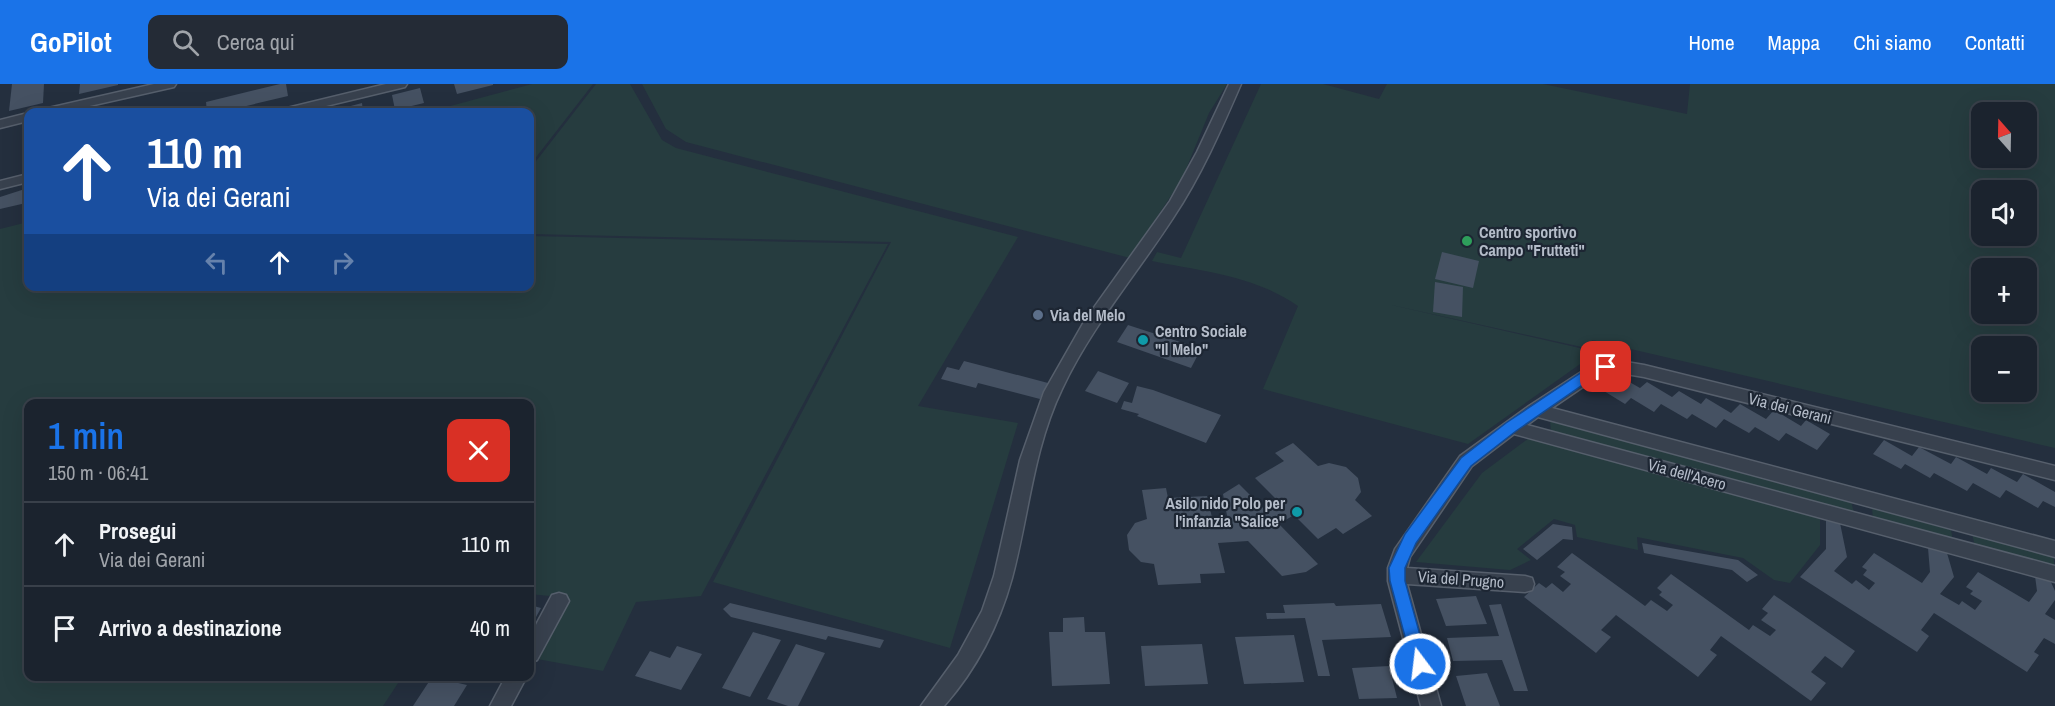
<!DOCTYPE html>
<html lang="it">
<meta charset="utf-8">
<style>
body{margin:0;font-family:"Archivo Narrow",sans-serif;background:#242b36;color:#f1f3f6;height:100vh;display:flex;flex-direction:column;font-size:22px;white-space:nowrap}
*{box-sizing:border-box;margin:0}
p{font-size:20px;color:#a0a4aa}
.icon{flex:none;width:33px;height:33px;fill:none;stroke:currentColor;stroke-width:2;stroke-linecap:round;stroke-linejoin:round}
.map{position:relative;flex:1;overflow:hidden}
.sheet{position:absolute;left:24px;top:315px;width:510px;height:282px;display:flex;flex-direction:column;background:#1b232e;border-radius:12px;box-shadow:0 6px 24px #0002,0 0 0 2px #39404a}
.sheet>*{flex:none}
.top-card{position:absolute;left:24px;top:24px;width:510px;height:183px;border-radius:12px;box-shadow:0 6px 24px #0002,0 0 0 2px #39404a;background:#1a4fa0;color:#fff;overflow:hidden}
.needle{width:39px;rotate:340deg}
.tools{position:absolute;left:1971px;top:18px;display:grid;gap:12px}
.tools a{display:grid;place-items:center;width:66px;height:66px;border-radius:12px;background:#1b232e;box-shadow:0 6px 24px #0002,0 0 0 2px #39404a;font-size:30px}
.pin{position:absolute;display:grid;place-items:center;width:51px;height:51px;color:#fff;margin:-26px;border-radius:12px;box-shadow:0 3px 9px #0006}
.me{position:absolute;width:66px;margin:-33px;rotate:345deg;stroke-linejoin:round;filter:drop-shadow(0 0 4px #0008)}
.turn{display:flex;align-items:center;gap:21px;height:126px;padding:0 24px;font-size:27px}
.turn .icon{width:78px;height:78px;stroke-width:2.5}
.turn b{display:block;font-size:42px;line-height:51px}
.lanes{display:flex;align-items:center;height:57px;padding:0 24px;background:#0003;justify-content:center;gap:30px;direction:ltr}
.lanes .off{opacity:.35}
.round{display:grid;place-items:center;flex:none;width:63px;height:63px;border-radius:12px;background:#242b36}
.summary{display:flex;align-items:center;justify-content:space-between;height:102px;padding:0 24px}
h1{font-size:36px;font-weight:600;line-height:45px;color:#1a73e8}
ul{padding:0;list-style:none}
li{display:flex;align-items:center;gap:18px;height:84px;padding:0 24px;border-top:2px solid #39404a}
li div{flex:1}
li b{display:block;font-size:22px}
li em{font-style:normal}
header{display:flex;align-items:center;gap:36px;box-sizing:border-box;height:84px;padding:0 30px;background:#1a73e8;color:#fff}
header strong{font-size:28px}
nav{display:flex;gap:33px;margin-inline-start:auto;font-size:21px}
.search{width:420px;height:54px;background:#242b36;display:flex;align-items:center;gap:15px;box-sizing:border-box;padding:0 21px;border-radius:12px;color:#a0a4aa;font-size:22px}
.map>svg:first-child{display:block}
.green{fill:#263c3f;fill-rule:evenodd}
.building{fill:#455162}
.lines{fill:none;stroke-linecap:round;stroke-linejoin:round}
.street-casing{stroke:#565f6c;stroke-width:3}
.street{fill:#38414e;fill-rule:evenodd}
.route{fill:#1a73e8;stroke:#114b97;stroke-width:1.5}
.leisure-dot{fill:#2e9e5b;stroke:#1d2633;stroke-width:2}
.service-dot{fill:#5c6f8a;stroke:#1d2633;stroke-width:2}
.culture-dot{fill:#0f9aa8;stroke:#1d2633;stroke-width:2}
.labels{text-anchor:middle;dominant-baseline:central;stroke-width:4.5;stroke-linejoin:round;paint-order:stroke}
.poi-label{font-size:16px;font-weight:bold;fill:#b4bcc9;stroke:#1d2633;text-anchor:start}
.street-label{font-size:16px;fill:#b4bcc9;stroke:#1d2633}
</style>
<header>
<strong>GoPilot</strong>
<div class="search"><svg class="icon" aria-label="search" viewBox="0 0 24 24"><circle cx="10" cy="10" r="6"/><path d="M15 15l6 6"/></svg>Cerca qui</div>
<nav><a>Home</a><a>Mappa</a><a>Chi siamo</a><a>Contatti</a></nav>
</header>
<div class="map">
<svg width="2055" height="622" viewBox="0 0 2055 622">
<rect width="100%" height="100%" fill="#242f3e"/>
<g class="green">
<path d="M532 0H593L530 81V28H428Z"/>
<path d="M596 0H630L662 56 676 64 1018 153 918 322 1018 339 950 564 713 498 891 158 530 150V85Z"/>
<path d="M642 0H1227L1209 29 1182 95 1130 174 686 58 666 45Z"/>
<path d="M1261 0H1323L1379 15 1387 0H1543L1687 30 1690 0H2055V364L1592 256 1591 265 1387 220 1597 268 1468 360 1263 305 1298 222C1256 192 1201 187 1152 177L1157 168 1181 174ZM1982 28H2026V74H1982ZM1982 106H2026V152H1982ZM1982 184H2026V230H1982ZM1982 262H2026V308H1982Z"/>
<path d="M28 138V202H530V152L888 160 701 512 636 518 603 587 537 575 569 514 530 510V320H28V592L402 593 383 622H0V145Z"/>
<path d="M1550 336 1851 417 1854 429 1551 348Z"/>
<path d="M1529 354 1820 433V461L1790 499 1774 496 1743 474 1637 453 1638 466 1577 453 1575 441 1554 435 1517 465 1531 476 1510 486 1416 478 1482 389Z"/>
<path d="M1872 424 1951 446 1953 457 1873 435Z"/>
<path d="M1972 450 2053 472 2055 483 1975 462Z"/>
</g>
<g class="building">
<path d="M12 0H44L43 19 9 27Z"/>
<path d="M80 0H118V1L79 10Z"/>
<path d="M280 0H286L288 12 221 28H207L206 18Z"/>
<path d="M454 0H493V1L457 10Z"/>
<path d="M420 4 424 19 395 26 392 11Z"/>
<path d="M362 19 363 28H332V27Z"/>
<path d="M28 104 26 119 0 125V113Z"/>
<path d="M1442 168 1479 177 1473 204 1435 195Z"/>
<path d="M1435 198 1463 203 1462 233 1433 228Z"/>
<path d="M1128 241 1168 254 1201 265 1191 284 1117 258Z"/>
<path d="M964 277 987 283 1048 299 1040 315 978 299 976 304 941 295 947 283 959 286Z"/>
<path d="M1098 287 1129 299 1117 319 1085 307Z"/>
<path d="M1619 292 1640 304 1647 298 1672 313 1679 307 1701 320 1706 314 1731 329 1740 320 1766 335 1774 326 1801 342 1806 336 1830 350 1817 366 1786 349 1779 357 1755 343 1749 349 1724 335 1716 344 1692 330 1687 335 1661 320 1654 328 1631 314 1625 320 1599 304Z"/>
<path d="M1137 302 1153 306 1221 331 1206 359 1137 332 1139 330 1121 325 1124 317 1132 319Z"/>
<path d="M1884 356 1912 372 1919 363 1951 380 1956 373 1987 390 1991 384 2017 398 2023 390 2055 408V423L2043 417 2038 424 2006 406 2000 414 1973 399 1967 407 1934 389 1930 394 1905 380 1901 385 1873 370Z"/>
<path d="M1293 359 1318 382 1329 379 1346 383 1358 394 1361 408 1355 416 1372 432 1343 450 1336 444 1318 455 1294 431 1279 440 1318 480 1306 488 1282 492 1248 457 1218 459 1225 489 1200 490 1201 499 1158 501 1154 480 1141 478 1129 466 1127 451 1135 439 1147 435 1142 406 1166 404 1168 414 1207 412 1214 442 1232 440 1228 437 1223 410 1239 400 1265 426 1279 418 1255 394 1284 377 1275 369Z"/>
<path d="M1826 436 1840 439 1847 473 1834 487 1852 500 1856 496 1869 506 1875 499 1863 491 1867 486 1862 483 1874 469 1922 499 1930 488 1928 464 1947 469 1954 493 1940 510 1959 521 1962 517 1975 526 1982 517 1970 510 1973 507 1966 503 1978 488 2029 518 2037 507 2035 492 2050 496 2055 507V516L2045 530 2055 536V560L2044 554 2034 568 2039 571 2027 588 1934 529 1921 546 1929 552 1917 568 1800 493 1826 465Z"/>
<path d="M1553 440 1572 443 1573 456 1563 455 1537 476 1523 465Z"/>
<path d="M1642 459 1738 476 1758 491 1747 498 1732 486 1644 469Z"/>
<path d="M1572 469 1645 522 1651 516 1667 527 1673 521 1659 511 1662 508 1657 504 1671 490 1749 546 1753 541 1770 552 1776 546 1761 536 1768 529 1762 525 1774 511 1855 567 1842 584 1825 572 1811 588 1826 599 1811 617 1721 552 1710 566 1717 571 1698 593 1616 531 1601 546 1611 553 1596 569 1524 513 1539 499 1546 504 1552 499 1563 508 1571 500 1560 492 1565 488 1557 483Z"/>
<path d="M1476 512 1487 540 1446 542 1436 515Z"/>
<path d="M730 519 884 556 880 564 828 552 826 556 731 533 723 525Z"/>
<path d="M1334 519 1336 522 1381 520 1391 553 1322 556 1330 592H1318L1305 534 1267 535 1266 529H1285L1283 521Z"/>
<path d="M1501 520 1528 607H1514L1502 576 1453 577 1447 554 1499 552 1489 521Z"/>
<path d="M530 521 541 524 530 544Z"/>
<path d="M1084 533 1085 548H1105L1110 600 1052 602 1049 548H1063V534Z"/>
<path d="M753 548 781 556 750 613 722 604Z"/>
<path d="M1294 551 1304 598 1244 600 1235 553Z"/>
<path d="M796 560 825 569 798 622H788L767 615Z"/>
<path d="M1202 560 1208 600 1145 602 1141 562Z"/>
<path d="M677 562 702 570 681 606 635 592 650 567 670 574Z"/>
<path d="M1389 582 1397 614 1359 615 1352 584Z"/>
<path d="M1487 589 1500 622H1466L1456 592Z"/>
<path d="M432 593 467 601 454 622H413Z"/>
</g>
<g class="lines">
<defs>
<g id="street">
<path d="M154 0H176L174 3 63 28H43L44 25Z"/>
<path d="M386 0H407L405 3 301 28H282L283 25Z"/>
<path d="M1229 0H1241C1221 46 1201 92 1173 134 1136 191 1091 243 1062 305 1033 365 1029 431 1012 494 999 541 976 586 944 622H921L958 571 982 527 994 492 1020 376 1044 308 1085 236 1170 117 1197 68Z"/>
<path d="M28 29V37L0 44V36Z"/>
<path d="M28 90V98L0 105V97Z"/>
<path d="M1614 276 1644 281 2055 382V396L1644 293 1614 288 1602 290 1552 324 2055 457V473L1538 333 1527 341 2055 482V498L1514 350 1472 382 1410 473 1407 484 1525 492 1532 494 1534 500 1532 506 1525 508 1407 500 1441 622H1421L1388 497V484L1395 465 1460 372 1529 322 1592 281Z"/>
<path d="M559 509 566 511 569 517 537 576 530 579V552L552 511Z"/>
<path d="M506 592H527L511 622H490Z"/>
</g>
</defs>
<use href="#street" class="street-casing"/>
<use href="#street" class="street"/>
</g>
<path class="route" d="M1606 278 1613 283 1611 286 1597 291 1516 347 1471 382 1416 459 1405 484V497L1428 580 1425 586 1420 588 1414 586 1390 497 1389 484 1405 450 1461 374 1506 339 1588 284Z"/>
<circle class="leisure-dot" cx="1467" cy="157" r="6"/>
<circle class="service-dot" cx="1038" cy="231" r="6"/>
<g class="culture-dot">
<circle cx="1143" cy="256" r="6"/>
<circle cx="1297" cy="428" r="6"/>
</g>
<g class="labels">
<g class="poi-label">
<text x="1479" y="148">Centro sportivo<tspan x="1479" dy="18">Campo "Frutteti"</tspan></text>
<text x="1050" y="231">Via del Melo</text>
<text x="1155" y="247">Centro Sociale<tspan x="1155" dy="18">"Il Melo"</tspan></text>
<text x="1285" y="419" text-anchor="end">Asilo nido Polo per<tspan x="1285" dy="18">l'infanzia "Salice"</tspan></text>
</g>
<g class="street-label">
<text transform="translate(1790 324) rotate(14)">Via dei Gerani</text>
<text transform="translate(1687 390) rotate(15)">Via dell'Acero</text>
<text transform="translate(1461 495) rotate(4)">Via del Prugno</text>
</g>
</g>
</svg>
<div class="tools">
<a><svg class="needle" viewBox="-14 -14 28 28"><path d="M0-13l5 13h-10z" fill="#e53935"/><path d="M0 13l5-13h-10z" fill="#a0a4aa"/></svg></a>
<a><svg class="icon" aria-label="sound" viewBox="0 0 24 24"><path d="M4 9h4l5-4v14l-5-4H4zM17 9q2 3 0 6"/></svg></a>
<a>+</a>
<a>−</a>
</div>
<div class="pin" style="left:1606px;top:283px;background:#d93025"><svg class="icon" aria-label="arrive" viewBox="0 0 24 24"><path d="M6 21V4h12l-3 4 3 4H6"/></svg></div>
<svg class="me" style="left:1420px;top:580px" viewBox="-20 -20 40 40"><circle r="17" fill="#1a73e8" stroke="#fff" stroke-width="3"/><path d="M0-11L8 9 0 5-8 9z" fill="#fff"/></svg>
<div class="top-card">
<div class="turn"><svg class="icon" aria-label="ahead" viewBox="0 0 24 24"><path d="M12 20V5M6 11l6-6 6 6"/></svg><div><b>110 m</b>Via dei Gerani</div></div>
<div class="lanes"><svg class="icon off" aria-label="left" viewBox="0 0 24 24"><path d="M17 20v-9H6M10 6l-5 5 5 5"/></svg><svg class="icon" aria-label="ahead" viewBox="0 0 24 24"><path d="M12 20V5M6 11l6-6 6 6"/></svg><svg class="icon off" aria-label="right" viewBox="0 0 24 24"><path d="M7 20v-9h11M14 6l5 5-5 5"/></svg></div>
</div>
<section class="sheet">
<div class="summary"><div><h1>1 min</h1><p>150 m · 06:41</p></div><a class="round" style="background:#d93025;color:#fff"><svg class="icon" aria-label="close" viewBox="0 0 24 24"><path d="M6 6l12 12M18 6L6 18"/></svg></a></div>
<ul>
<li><svg class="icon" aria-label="ahead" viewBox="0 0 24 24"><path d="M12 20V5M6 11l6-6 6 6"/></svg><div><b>Prosegui</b><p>Via dei Gerani</p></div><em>110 m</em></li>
<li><svg class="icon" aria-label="arrive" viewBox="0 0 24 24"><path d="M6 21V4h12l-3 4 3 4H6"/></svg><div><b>Arrivo a destinazione</b></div><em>40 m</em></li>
</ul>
</section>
</div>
